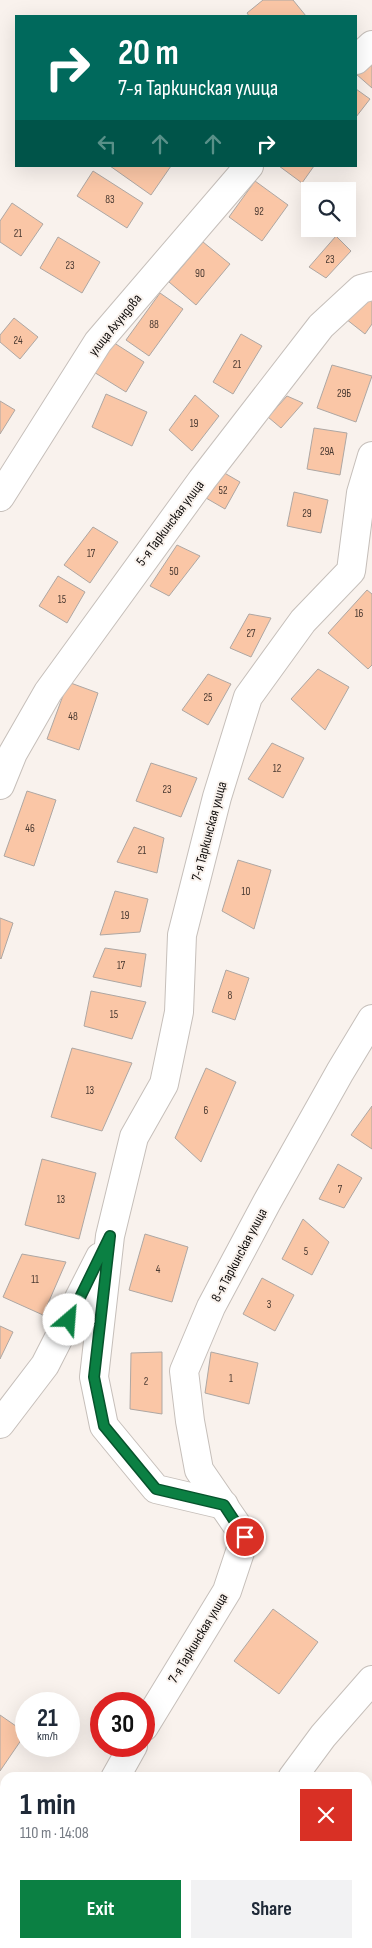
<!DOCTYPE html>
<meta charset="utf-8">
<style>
body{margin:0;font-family:"Sofia Sans Condensed",sans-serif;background:#f2f2f3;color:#1f2937;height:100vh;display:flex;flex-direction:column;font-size:19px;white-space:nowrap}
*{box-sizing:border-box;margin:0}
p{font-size:16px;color:#747a83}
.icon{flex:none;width:28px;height:28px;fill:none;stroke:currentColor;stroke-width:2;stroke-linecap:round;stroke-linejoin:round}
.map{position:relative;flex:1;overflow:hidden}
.drawer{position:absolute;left:0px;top:1772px;width:372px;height:176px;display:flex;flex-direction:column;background:#fff;border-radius:15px 15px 0 0;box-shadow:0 5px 20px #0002}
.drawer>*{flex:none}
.banner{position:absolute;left:15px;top:15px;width:342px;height:152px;border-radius:0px;box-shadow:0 5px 20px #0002;background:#00695c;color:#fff;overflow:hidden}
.buttons{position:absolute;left:301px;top:182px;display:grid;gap:10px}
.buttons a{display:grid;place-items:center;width:55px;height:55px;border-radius:0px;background:#fff;box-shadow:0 5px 20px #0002;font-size:25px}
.speed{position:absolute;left:15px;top:1692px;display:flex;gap:10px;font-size:25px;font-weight:700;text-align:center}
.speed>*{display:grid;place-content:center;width:65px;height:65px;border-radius:50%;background:#fff;box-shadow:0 5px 20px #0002;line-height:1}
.speed small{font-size:12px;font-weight:400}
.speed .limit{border:8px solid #d22;background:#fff;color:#111}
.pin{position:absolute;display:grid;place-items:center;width:42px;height:42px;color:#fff;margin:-21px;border:2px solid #fff;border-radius:50%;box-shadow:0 1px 5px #0007}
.me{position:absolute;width:55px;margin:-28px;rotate:27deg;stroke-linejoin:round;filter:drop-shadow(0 0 4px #0008)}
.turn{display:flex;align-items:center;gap:18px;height:105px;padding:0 20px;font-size:22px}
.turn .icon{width:65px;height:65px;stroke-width:2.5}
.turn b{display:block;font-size:35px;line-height:42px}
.lanes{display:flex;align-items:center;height:48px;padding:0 20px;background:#0003;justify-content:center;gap:25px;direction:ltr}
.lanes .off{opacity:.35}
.round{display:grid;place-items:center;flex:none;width:52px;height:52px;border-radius:0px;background:#f2f2f3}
.overview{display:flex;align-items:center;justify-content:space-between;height:85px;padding:0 20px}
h1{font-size:30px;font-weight:700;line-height:38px}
.primary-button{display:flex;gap:10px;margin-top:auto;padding:10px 20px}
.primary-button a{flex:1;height:58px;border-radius:0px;background:#0b8043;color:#fff;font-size:20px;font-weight:700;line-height:58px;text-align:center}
.primary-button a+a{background:#f2f2f3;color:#1f2937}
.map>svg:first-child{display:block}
.building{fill:#fac6a6;stroke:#aea7a3}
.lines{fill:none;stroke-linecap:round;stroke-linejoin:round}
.minor-casing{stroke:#c6bfba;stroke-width:30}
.minor{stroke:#fff;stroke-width:28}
.route-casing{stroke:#07532c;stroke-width:12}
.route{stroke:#0b8043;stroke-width:9}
.labels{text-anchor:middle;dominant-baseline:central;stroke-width:4;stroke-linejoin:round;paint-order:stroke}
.number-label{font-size:11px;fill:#4a3a32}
.street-label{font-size:14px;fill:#0f0c0b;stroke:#f9f2ed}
</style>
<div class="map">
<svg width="372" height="1948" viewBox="0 0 372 1948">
<rect width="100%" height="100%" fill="#f9f2ed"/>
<g class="building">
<path d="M263 0H293L306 16H249L247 13Z"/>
<path d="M372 57V88L356 74Z"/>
<path d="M356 89 370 99 356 117Z"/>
<path d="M110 166H171L151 195Z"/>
<path d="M279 166H314L302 183Z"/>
<path d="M93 171 143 203 127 228 77 196Z"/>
<path d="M255 181 288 205 262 241 229 217Z"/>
<path d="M12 203 43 224 21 256 0 242V221Z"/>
<path d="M336 236 351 251 326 278 309 267Z"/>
<path d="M58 237 100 262 82 293 40 268Z"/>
<path d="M203 242 230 264 196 305 169 282Z"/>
<path d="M160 293 183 309 149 356 126 340Z"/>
<path d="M372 295V324L365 334 346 319Z"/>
<path d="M14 318 38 337 20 359 0 342V335Z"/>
<path d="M241 334 262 346 233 394 213 382Z"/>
<path d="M108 339 144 362 126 392 89 369Z"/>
<path d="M332 365 372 376 356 422 317 408Z"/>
<path d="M106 394 147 412 132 446 92 427Z"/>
<path d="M195 395 219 416 192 451 169 430Z"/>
<path d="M287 396 303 403 281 428 268 417Z"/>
<path d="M0 401 15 410 0 434Z"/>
<path d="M314 428 347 433 340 475 307 469Z"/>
<path d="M221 471 240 482 225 509 206 498Z"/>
<path d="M294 492 328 500 321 533 287 526Z"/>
<path d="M93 527 118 542 90 583 64 565Z"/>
<path d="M177 545 200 556 169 596 150 586Z"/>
<path d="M58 576 85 592 67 623 39 606Z"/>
<path d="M367 590 372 594V665L368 669 328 633Z"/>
<path d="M249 614 271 618 251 657 230 648Z"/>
<path d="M318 669 349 687 325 730 291 699Z"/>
<path d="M208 674 231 684 208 725 182 710Z"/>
<path d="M68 682 98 693 79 750 47 739Z"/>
<path d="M272 743 304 758 283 798 248 779Z"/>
<path d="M151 763 197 778 181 817 136 801Z"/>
<path d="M27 791 56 800 34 866 4 856Z"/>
<path d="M134 827 164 838 157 873 117 862Z"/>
<path d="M238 860 271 870 254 929 222 911Z"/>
<path d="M115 891 148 899 140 932 100 935Z"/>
<path d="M0 918 13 923 1 959 0 958Z"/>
<path d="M105 948 146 954 141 987 93 977Z"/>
<path d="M226 970 249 978 235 1020 212 1012Z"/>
<path d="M91 991 146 1002 132 1039 84 1026Z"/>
<path d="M72 1048 132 1063 102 1131 51 1117Z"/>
<path d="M206 1068 236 1082 201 1162 175 1138Z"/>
<path d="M372 1106V1149L351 1135Z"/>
<path d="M42 1159 96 1173 79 1239 25 1225Z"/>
<path d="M338 1164 362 1178 344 1208 319 1199Z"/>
<path d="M303 1219 329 1242 312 1275 282 1259Z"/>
<path d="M145 1234 188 1247 172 1302 129 1290Z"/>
<path d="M22 1254 66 1262 43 1315 3 1297Z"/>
<path d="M262 1278 294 1295 275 1331 243 1314Z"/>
<path d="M0 1326 13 1332 0 1359Z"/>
<path d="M162 1352V1414L130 1409 131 1353Z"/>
<path d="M211 1352 258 1363 249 1404 205 1393Z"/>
<path d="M273 1609 318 1642 279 1694 234 1661Z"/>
<path d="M0 1715 26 1733 0 1771Z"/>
</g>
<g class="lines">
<defs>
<g id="minor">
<path d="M356 60 372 45"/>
<path d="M0 497 98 342 249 166"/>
<path d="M0 785 13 753 48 692 202 480 321 326 361 289 372 286"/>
<path d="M0 1424 45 1365 100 1257"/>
<path d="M224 1505 156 1489 104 1426 94 1377 110 1236 134 1137 164 1084 179 1012 182 935 217 797 248 697 303 621 351 571 361 493 372 456"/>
<path d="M144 1727 227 1591 245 1537 199 1470 190 1421 184 1371 211 1307 267 1202 340 1072 372 1019"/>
<path d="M115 1778 133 1746"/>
<path d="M292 1778 323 1736 372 1680"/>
<path d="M0 1804H5"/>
<path d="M10 1948 14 1944"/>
<path d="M161 1948 164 1944"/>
</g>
</defs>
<use href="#minor" class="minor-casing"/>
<use href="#minor" class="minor"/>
</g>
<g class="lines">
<defs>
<path id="route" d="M69 1320 110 1236 94 1377 104 1426 156 1489 224 1505 245 1537"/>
</defs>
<use href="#route" class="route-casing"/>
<use href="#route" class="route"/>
</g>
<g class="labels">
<g class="number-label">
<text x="110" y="199">83</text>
<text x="259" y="211">92</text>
<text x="18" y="233">21</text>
<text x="330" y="259">23</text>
<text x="70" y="265">23</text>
<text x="200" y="273">90</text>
<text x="154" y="324">88</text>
<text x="18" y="340">24</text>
<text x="237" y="364">21</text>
<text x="344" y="393">29Б</text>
<text x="194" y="423">19</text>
<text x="327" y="451">29А</text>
<text x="223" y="490">52</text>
<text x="307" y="513">29</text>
<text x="91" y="553">17</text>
<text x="174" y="571">50</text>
<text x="62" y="599">15</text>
<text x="359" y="613">16</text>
<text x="251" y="633">27</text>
<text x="208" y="697">25</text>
<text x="73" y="716">48</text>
<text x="277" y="768">12</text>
<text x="167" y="789">23</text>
<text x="30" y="828">46</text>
<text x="142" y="850">21</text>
<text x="246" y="891">10</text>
<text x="125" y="915">19</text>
<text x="121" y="965">17</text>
<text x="230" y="995">8</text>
<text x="114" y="1014">15</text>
<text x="90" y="1090">13</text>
<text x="206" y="1110">6</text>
<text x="340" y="1189">7</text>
<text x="61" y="1199">13</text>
<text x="306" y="1251">5</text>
<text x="158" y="1269">4</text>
<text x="35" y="1279">11</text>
<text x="269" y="1304">3</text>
<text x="231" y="1378">1</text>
<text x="146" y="1381">2</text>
</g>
<g class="street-label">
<text transform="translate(115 325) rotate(-51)">улица Ахундова</text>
<text transform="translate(170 523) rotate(-53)">5-я Таркинская улица</text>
<text transform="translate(209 831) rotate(-75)">7-я Таркинская улица</text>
<text transform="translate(239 1255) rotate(-62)">8-я Таркинская улица</text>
<text transform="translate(198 1638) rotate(-59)">7-я Таркинская улица</text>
</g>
</g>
</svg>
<div class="buttons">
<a><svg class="icon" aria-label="search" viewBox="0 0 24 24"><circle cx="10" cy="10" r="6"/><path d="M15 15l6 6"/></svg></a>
</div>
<div class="speed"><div>21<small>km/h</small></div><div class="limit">30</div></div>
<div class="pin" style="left:245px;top:1537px;background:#d93025"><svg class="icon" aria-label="arrive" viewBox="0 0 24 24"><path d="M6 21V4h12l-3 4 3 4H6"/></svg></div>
<svg class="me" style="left:69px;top:1320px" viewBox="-20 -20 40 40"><circle r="19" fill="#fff"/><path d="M0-13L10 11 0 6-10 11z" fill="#0b8043"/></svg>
<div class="banner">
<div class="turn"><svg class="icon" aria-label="right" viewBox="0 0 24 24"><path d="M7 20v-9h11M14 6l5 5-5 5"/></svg><div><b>20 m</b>7-я Таркинская улица</div></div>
<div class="lanes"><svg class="icon off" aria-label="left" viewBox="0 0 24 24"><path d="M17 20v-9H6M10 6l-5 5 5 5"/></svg><svg class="icon off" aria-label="ahead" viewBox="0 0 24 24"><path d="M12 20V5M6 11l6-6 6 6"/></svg><svg class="icon off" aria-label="ahead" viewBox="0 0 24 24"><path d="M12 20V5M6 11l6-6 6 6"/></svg><svg class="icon" aria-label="right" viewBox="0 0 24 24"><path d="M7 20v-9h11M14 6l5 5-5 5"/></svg></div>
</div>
<section class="drawer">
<div class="overview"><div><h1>1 min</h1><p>110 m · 14:08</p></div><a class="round" style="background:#d93025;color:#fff"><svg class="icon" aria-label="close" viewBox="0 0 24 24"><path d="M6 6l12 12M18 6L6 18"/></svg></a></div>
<div class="primary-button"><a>Exit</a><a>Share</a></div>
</section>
</div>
